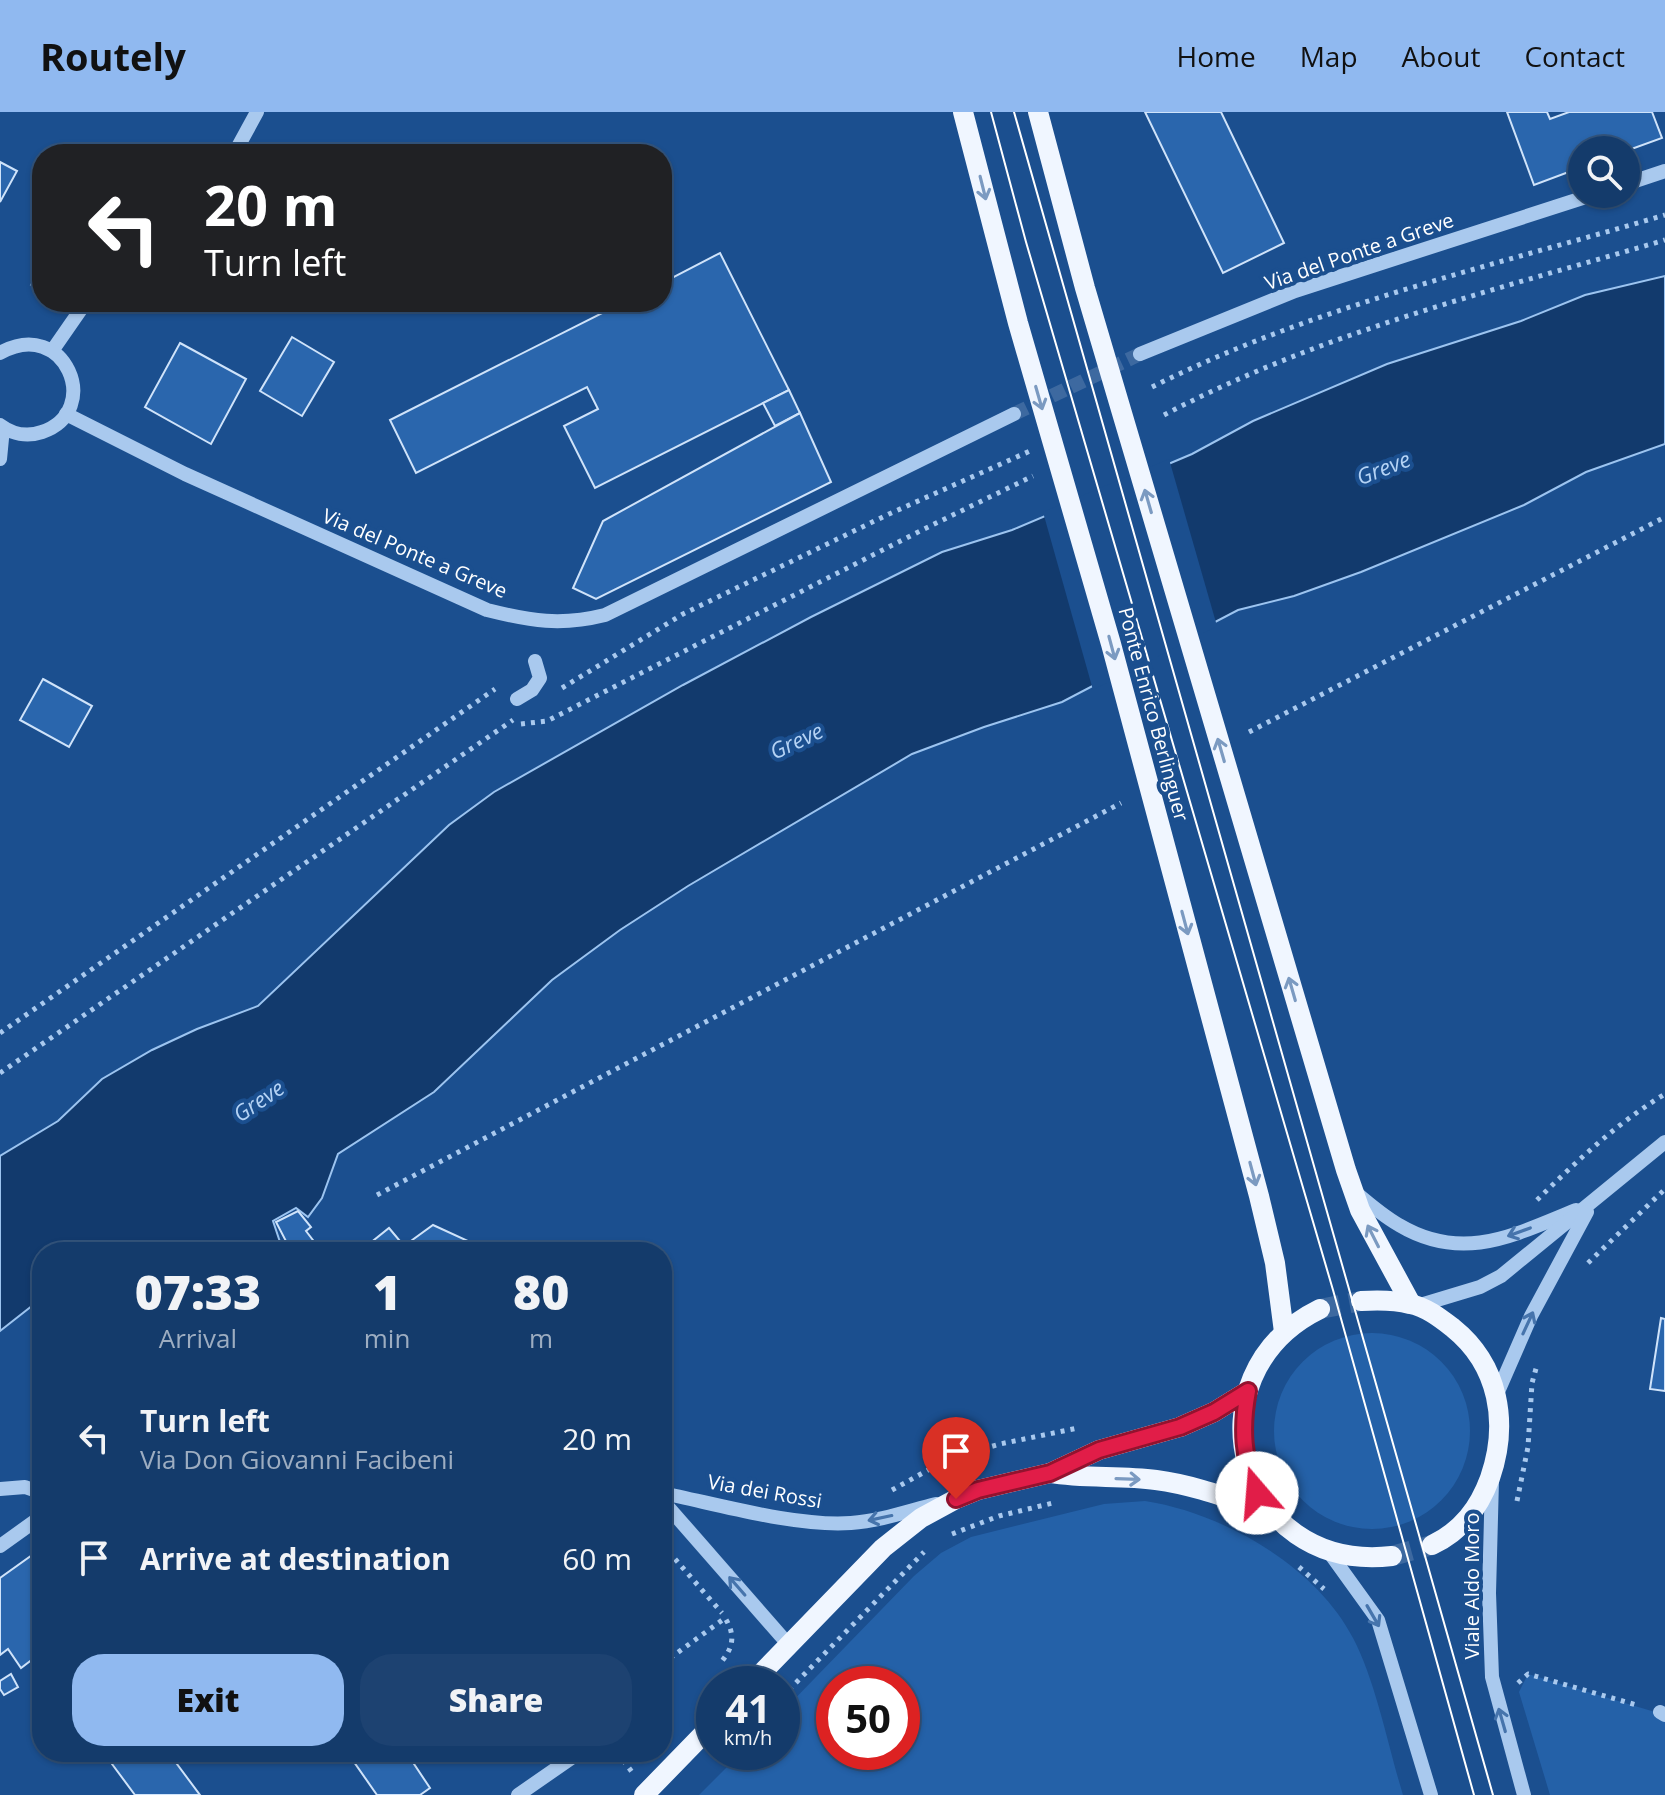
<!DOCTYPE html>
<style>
body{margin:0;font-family:"Open Sans",sans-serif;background:#1d4271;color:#f1f3f6;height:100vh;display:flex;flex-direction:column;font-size:30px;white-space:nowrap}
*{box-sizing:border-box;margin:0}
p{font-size:26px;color:#9dadc1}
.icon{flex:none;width:44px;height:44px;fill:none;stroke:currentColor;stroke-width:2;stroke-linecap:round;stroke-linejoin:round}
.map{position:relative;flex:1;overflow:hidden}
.panel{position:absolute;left:32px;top:1130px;width:640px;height:520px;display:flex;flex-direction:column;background:#143b6b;border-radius:32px;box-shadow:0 2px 6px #0004,0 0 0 2px #33557e}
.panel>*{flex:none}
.top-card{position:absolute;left:32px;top:32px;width:640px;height:168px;border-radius:32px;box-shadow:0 2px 6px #0004,0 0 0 2px #33557e;background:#202124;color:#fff;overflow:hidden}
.tools{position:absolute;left:1568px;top:24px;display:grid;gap:16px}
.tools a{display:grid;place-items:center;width:72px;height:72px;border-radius:50%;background:#143b6b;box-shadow:0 2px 6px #0004,0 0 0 2px #33557e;font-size:40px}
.speed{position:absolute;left:696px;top:1554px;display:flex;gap:16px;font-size:40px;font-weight:700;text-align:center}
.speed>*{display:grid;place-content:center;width:104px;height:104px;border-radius:50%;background:#143b6b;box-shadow:0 2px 6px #0004,0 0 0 2px #33557e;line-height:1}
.speed small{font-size:20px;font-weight:400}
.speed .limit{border:12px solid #d22;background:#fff;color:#111}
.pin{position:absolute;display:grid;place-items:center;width:68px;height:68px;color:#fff;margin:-82px -34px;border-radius:50% 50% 50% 0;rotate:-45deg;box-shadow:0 0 8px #0007}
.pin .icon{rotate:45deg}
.me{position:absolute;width:88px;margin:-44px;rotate:342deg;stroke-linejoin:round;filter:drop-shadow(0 0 6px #0008)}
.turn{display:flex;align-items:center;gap:28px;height:168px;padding:0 40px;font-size:36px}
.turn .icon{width:104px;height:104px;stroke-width:2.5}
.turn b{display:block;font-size:56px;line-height:68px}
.eta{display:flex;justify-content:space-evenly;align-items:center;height:136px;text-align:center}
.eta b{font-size:48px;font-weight:800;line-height:56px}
.button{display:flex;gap:16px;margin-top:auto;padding:16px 40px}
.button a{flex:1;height:92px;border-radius:32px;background:#90b9f0;color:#111;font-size:32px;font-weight:800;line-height:92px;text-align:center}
.button a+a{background:#1d4271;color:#f1f3f6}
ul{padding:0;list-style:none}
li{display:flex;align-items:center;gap:24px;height:120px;padding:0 40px}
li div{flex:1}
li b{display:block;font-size:30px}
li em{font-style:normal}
header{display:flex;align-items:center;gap:48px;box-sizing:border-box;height:112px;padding:0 40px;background:#90b9f0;color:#111}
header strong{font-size:38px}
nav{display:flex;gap:44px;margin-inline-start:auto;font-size:28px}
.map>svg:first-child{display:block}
.green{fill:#2461a8;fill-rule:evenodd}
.water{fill:#123a6d;stroke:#9cc4f0;stroke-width:2}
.pier{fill:#1b4f8f}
.building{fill:#2a66ad;stroke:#cfe3fa;stroke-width:2}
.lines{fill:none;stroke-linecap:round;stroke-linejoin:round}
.minor-tunnel{stroke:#3d69a0;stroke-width:14;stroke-dasharray:14 7;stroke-linecap:butt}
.major-tunnel{stroke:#3d69a0;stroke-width:20;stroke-dasharray:20 10;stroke-linecap:butt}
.path{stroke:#a9c9ee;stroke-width:5;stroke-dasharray:4 6;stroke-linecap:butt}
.minor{stroke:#a9c9ee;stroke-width:14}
.major{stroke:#f0f6ff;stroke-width:20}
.tram{stroke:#fff;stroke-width:2}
.oneway{stroke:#7b9ac1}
.oneway2{stroke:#4674ac}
.route-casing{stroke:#92132f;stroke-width:20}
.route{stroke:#e11d48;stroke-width:14}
.labels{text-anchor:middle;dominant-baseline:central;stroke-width:8;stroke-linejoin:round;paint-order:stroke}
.street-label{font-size:20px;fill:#fff;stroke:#1b4f8f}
.water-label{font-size:22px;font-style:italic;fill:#b5d3f5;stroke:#1b4f8f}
</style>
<header>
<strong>Routely</strong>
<nav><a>Home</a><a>Map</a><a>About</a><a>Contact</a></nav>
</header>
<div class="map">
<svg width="1665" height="1683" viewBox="0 0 1665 1683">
<rect width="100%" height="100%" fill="#1b4f8f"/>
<g class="green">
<circle cx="1372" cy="1319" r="98"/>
<path d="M1145 1389C1223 1401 1316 1454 1353 1526 1376 1570 1388 1634 1403 1683H699L742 1640H782V1600L914 1464 941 1441 971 1425 1104 1392ZM834 1572H902V1640H834Z"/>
<path d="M1528 1562 1665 1603V1683H1550L1519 1580Z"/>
</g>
<path class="water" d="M1665 164V332L1586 360 1524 393 1361 460 1294 484 1238 498 1062 590 984 615 912 642 688 774 620 818 552 868 434 980 338 1042 322 1086 308 1105 296 1096 273 1109 280 1130 273 1140H116L112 1136 95 1140H42V1186L0 1219V1044L58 1009 102 967 152 938 197 917 258 894 449 713 494 680 683 573 811 505 942 440 1012 418 1192 342 1253 309 1387 252 1521 209 1585 183Z"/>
<path class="pier" d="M1169 347 1217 514 1093 578 1043 400Z"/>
<g class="building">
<path d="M1145 0H1221L1284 131 1223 161Z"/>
<path d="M1507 0H1547L1550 7 1569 0H1652L1662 26 1626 39 1582 38V55L1534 73Z"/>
<path d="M0 50 17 59 0 90Z"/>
<path d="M720 141 789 278 595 376 564 314 598 297 587 275 416 361 390 308 624 190H662V171Z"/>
<path d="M292 225 334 250 302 304 260 279Z"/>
<path d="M180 231 246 267 211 332 145 295Z"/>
<path d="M789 278 800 301 775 314 763 291Z"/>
<path d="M800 301 831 370 596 487 573 476 603 409Z"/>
<path d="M43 567 92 594 69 635 20 608Z"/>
<path d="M298 1099 311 1115 306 1119 322 1140 275 1138 287 1131 276 1110Z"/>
<path d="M433 1113 468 1129 457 1140H359L389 1116 404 1134Z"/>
<path d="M1661 1206 1665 1207V1279L1650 1277Z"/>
<path d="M42 1436V1540L21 1556 8 1537 0 1543V1466Z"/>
<path d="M11 1562 18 1575 4 1583 0 1577V1569Z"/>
<path d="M128 1640H168L200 1683H135L112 1652Z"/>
<path d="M347 1640H406L430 1676 420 1683H377Z"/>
</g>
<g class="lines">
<path class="minor-tunnel" d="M1014 302 1140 242"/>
<g class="major-tunnel">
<path d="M1320 1197 1361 1189"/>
<path d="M1392 1444 1432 1433"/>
</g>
<g class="path">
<path d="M31 171 42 177"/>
<path d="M1152 275C1314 194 1492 154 1665 103"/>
<path d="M1164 303C1322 220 1495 178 1665 128"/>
<path d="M562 576 683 502 889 402 1030 339"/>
<path d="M521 612 547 609 922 418 1033 364"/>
<path d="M1249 620 1665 405"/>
<path d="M0 921 495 577"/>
<path d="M0 961 513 608"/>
<path d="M377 1083 1121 691"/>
<path d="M1537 1088C1577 1049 1617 1011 1665 982"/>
<path d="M1588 1151 1665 1077"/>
<path d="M892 1378 948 1347 1000 1332 1078 1316"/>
<path d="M1517 1389 1528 1335 1532 1271 1537 1253"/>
<path d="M952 1422 999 1404 1057 1390"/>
<path d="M662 1432 722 1501"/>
<path d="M1299 1455 1324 1477"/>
<path d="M662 1552 725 1506C735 1522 734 1534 722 1549"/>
<path d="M1518 1571 1528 1562 1640 1594"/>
<path d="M782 1585 924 1440"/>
<path d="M617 1640 632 1660"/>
</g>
<g class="minor">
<path d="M234 42 257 0"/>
<path d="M1626 72 1665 59"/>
<path d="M52 239 86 190"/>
<path d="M0 241C65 204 104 299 42 320 27 325 12 322 0 313"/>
<path d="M1140 242 1295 179 1595 82"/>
<path d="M66 302 185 362 487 498C531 509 561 514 605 503L1014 302"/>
<path d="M0 347 3 316"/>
<path d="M517 587 532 578 540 566 535 549"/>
<path d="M1354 1079C1368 1091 1383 1104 1399 1113 1463 1151 1514 1123 1576 1098"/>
<path d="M1417 1194 1480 1175 1501 1164 1665 1030"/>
<path d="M1497 1282 1531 1204 1587 1100"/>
<path d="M1492 1368 1489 1481 1492 1565 1524 1683"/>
<path d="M0 1377 25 1375 42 1381"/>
<path d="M662 1381C717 1392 796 1415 851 1411 880 1409 908 1399 936 1392"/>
<path d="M662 1388 788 1532"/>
<path d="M0 1434 42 1404"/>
<path d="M1329 1440 1378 1508 1431 1683"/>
<path d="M1660 1600 1665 1603"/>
<path d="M518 1683 580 1640"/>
</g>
<g class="major">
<path d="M963 0 1018 211 1111 532 1259 1084 1275 1151 1284 1220"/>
<path d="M1038 0 1085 176 1346 1058 1360 1098 1411 1192"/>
<path d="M1361 1189C1377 1188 1395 1188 1410 1192 1426 1195 1440 1206 1453 1216 1499 1253 1509 1311 1490 1366 1479 1396 1462 1419 1432 1433"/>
<path d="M1320 1197C1185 1263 1237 1462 1392 1444"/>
<path d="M1050 1361C1085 1367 1121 1363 1156 1368 1195 1373 1233 1388 1270 1400"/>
<path d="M751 1572 883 1436 921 1406 956 1387 978 1378 1050 1361 1099 1338 1180 1315 1214 1300 1248 1279"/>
<path d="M644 1683 714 1611"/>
</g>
<g class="tram">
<path d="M991 0 1026 130 1333 1178 1474 1683"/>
<path d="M1014 0 1493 1683"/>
</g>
</g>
<defs><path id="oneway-shaft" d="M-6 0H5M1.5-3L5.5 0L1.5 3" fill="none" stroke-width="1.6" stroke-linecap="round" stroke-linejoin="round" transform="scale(2)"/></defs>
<g class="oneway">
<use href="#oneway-shaft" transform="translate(983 76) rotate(76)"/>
<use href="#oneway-shaft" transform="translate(1039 286) rotate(74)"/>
<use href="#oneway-shaft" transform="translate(1148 389) rotate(-106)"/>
<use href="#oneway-shaft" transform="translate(1112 536) rotate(75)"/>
<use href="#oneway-shaft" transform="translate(1221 638) rotate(-106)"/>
<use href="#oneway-shaft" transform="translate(1185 811) rotate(75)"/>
<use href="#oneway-shaft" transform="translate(1292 877) rotate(-106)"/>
<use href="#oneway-shaft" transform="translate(1253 1062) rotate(75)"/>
<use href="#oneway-shaft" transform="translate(1373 1124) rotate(-117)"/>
<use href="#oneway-shaft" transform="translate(1128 1367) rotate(2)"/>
</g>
<g class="oneway2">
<use href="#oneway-shaft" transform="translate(1519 1120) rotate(160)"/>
<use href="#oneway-shaft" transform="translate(1528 1211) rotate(-65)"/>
<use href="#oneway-shaft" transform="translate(880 1406) rotate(168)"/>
<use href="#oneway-shaft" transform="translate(737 1474) rotate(-131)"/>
<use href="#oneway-shaft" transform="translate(1373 1504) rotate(60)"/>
<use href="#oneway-shaft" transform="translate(1502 1608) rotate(-106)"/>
</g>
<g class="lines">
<defs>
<path id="route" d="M956 1387 978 1378 1050 1361 1099 1338 1180 1315 1214 1300 1248 1279C1241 1316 1243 1346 1257 1381"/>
</defs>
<use href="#route" class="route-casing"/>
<use href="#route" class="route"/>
</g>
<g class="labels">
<g class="street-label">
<text transform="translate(1359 139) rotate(-19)">Via del Ponte a Greve</text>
<text transform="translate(415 441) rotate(23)">Via del Ponte a Greve</text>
<text transform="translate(1154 602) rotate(75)">Ponte Enrico Berlinguer</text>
<text transform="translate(765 1379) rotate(10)">Via dei Rossi</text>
<text transform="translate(1471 1474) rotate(-90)">Viale Aldo Moro</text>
</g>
<g class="water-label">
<text transform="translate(1383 355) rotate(-21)">Greve</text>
<text transform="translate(796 628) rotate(-25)">Greve</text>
<text transform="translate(258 988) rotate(-34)">Greve</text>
</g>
</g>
</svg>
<div class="tools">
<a><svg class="icon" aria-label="search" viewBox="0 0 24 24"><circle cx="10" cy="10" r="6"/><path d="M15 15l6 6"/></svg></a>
</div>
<div class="speed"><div>41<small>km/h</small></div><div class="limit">50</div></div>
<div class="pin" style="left:956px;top:1387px;background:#d93025"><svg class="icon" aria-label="arrive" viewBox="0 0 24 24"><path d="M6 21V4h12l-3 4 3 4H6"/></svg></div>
<svg class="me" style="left:1257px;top:1381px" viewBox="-20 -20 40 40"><circle r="19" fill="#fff"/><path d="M0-13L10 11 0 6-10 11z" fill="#e11d48"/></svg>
<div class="top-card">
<div class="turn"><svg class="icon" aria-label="left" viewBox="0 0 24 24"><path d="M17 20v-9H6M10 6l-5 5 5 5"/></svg><div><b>20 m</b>Turn left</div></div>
</div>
<section class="panel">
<div class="eta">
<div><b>07:33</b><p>Arrival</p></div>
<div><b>1</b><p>min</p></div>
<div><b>80</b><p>m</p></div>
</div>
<ul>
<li><svg class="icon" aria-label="left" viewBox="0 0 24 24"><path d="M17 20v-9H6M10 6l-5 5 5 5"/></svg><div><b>Turn left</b><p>Via Don Giovanni Facibeni</p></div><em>20 m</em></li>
<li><svg class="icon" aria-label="arrive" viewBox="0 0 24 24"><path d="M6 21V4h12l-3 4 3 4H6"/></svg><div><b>Arrive at destination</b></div><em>60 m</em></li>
</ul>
<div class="button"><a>Exit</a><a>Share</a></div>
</section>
</div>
